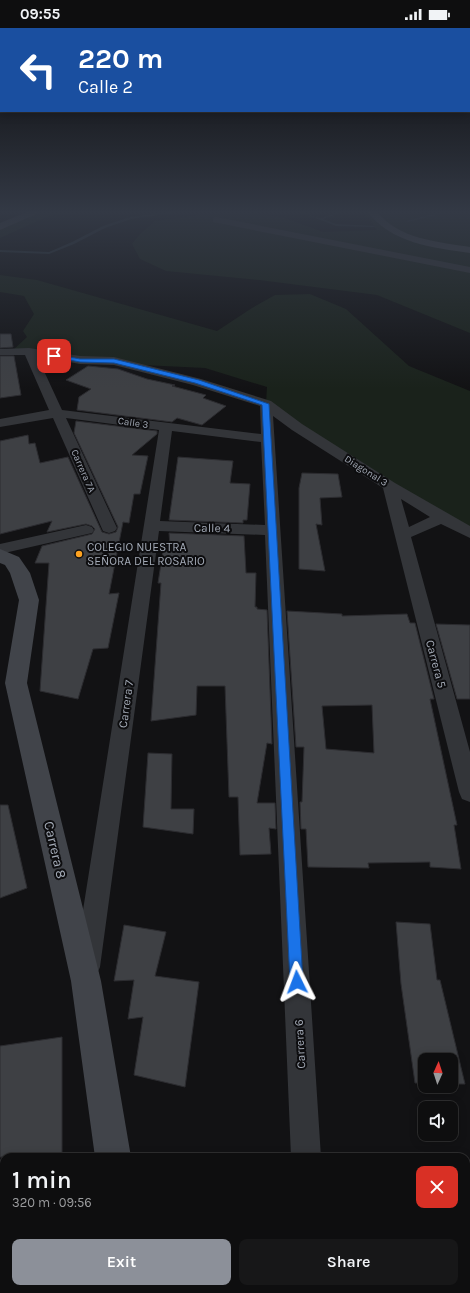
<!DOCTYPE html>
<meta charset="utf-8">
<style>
body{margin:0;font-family:Karla,sans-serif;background:#171718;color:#f1f3f6;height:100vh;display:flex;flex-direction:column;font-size:15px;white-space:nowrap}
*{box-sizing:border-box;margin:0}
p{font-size:13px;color:#9b9c9e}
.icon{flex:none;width:22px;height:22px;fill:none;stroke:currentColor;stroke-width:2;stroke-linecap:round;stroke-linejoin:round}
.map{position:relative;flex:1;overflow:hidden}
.side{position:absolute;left:0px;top:1125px;width:470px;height:140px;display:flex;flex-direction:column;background:#0e0e0f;border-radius:12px 12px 0 0;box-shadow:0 2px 10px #0003,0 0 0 1px #2e2e2f}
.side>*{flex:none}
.hud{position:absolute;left:0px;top:0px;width:470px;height:84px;box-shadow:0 2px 10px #0003,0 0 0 1px #2e2e2f;background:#1a4fa0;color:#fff;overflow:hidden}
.needle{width:26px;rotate:3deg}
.fabs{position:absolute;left:418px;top:1025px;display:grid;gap:8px}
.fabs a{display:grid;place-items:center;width:40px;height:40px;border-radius:8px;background:#0e0e0f;box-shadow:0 2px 10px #0003,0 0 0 1px #2e2e2f;font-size:20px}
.pin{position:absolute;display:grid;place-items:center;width:34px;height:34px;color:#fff;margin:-17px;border-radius:8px;box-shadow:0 2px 6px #0006}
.me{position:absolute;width:44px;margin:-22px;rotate:357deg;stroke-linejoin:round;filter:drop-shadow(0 0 3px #0008)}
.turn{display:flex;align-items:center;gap:14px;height:84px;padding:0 12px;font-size:18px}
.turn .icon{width:52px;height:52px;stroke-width:2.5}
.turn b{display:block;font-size:28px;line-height:34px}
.round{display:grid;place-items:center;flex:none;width:42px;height:42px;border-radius:8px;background:#171718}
.overview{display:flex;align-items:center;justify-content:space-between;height:68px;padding:0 12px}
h1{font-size:24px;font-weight:600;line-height:30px}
.action{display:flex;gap:8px;margin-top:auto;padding:8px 12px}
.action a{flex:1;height:46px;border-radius:8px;background:#8c9099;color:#fff;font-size:16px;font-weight:600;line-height:46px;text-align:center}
.action a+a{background:#171718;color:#f1f3f6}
.status{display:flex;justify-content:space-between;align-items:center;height:28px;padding:0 20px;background:#0e0e0f;direction:ltr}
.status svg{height:11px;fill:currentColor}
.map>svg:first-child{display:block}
.green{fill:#1a221b}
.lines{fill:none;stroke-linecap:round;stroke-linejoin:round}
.stream{fill:#283239;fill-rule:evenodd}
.building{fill:#3e4044;stroke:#2c2c30;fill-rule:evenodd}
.street{fill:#333539;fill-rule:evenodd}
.secondary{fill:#41444a;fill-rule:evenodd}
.route{fill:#1a73e8;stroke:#114b97}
.poi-dot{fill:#fea320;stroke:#0d0d0f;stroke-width:1.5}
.labels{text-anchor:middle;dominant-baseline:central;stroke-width:4;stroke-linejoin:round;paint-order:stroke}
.far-street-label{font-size:10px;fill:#a3aab6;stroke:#0d0d0f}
.street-label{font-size:12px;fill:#a3aab6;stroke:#0d0d0f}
.poi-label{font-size:12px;fill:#a3aab6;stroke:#0d0d0f;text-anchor:start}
.near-street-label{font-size:14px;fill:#a3aab6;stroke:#0d0d0f}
</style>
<div class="status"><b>09:55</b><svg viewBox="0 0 49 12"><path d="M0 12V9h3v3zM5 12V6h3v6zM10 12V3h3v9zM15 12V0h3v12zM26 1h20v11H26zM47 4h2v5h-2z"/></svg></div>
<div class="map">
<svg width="470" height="1265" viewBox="0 0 470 1265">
<rect width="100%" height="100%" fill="#121214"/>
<g class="green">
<path d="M38 183H100L49 188 0 210V199Z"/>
<path d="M363 183H470V305L377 267 259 252 166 243 140 231 132 216 140 206 155 193 208 186 253 185 285 190 323 204 377 202Z"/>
<path d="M0 247 37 252 217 303 252 280 275 267 310 266 346 281 409 338 470 363V505L266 376 267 359 205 340 100 335 13 322 27 309 23 303 34 286 24 268 0 264Z"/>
</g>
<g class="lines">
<g class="stream">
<path d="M175 183H187L131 191 105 200 74 216 49 226 0 224V222L49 224 72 214 103 198 130 189Z"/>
<path d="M298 183C306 183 313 190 320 190 326 190 336 183 345 183L323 191 336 196 375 198 373 199 336 198Z"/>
<path d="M445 183H452L408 194 406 193Z"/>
</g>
</g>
<g class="building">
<path d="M0 306H11L13 319 0 320Z"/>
<path d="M0 328H14L21 367 0 370Z"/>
<path d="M88 338 118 341 147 351 175 357 172 358 206 367 203 370 226 378 202 397 177 390 172 394 77 382 79 369 91 361 66 352Z"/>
<path d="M76 393 157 403V406L132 427 148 428 140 466H134L129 495 123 494 109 566 119 565 108 620 93 621 78 671 40 663 49 535H35L42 518 92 506 95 501 92 498 86 496 47 504 52 493 0 506V413L28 407 29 416 35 415 40 435 68 429 102 504 109 506 116 504 118 499 74 405Z"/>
<path d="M178 429 233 433 230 455 250 456 247 492H243V495L169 492Z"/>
<path d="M302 445 338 446 342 469 320 470 322 497 316 496 325 543 299 541V460Z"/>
<path d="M169 505 244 508 246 545H256L255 579H257V581L267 582 272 716 267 715 257 775H275L276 801 269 800 271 826 240 827 238 769H229L225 658H197L196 687 151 693 161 555H158L164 517H170Z"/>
<path d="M287 583 342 586V588L407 586 410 595H415L434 671H430L457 797H454L461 841 430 839V834L368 835 369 840 308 839 306 801H301L300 774H302L304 719H296ZM372 677 374 725 326 721 322 678Z"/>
<path d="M436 596 470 597V671H457Z"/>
<path d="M148 725 172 726 171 781H194L193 806 143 799Z"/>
<path d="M0 777H8L27 860 0 870Z"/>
<path d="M396 894 430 896 437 952H440L465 1056H451V1032H425V1055H415L401 956Z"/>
<path d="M124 897 166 904 155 948 199 954 185 1059 134 1047 143 989 128 991 134 952 114 953Z"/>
<path d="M62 1009V1129H0V1018Z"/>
</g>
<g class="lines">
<g class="street">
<path d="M216 189 470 239V245L213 194V190Z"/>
<path d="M29 320 80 328 114 329 201 351 271 373 302 396 395 455 470 498V510L441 496 411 509 470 724V774L462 771 459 764 383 460 292 402 273 388 321 1129H291L265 507 159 503 100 939 96 948 87 952 78 948 74 939 159 402 66 390 117 500 115 503 109 505 103 503 53 390 0 399V391L49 382 25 327H0V321ZM37 328 80 336 114 337 193 357 260 378 261 406 62 382ZM172 403 261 414 265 497 160 493ZM401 471 430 489 409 499Z"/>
<path d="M86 497 92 499 94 502 92 505 0 526V516Z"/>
<path d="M4 1183V1215L0 1216V1184Z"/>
<rect x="296" y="1261" width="34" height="4"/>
</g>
<g class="secondary">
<path d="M29 183H43L0 202V195Z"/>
<path d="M367 183H377C397 211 439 214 470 219V225C434 220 390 215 367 183Z"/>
<path d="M0 521 19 529 30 545 39 572 27 655 101 953 131 1129H95L71 953 5 655 19 572 10 545 5 537 0 535Z"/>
<path d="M134 1261H174L175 1265H135Z"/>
</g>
</g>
<linearGradient id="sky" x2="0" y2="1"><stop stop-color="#0a0a0b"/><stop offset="0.51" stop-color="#333945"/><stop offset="1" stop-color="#333945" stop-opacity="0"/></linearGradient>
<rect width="470" height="361" fill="url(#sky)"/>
<path class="route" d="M54 326 80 331H114L199 352 269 376 303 954 301 958 297 960 292 958 290 954 262 377 195 355 114 335 80 334 53 329Z"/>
<circle class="poi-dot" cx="79" cy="526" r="4"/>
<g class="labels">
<g class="far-street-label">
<text transform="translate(133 395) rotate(8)">Calle 3</text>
<text transform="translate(83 443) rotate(66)">Carrera 7A</text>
<text transform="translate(366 443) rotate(32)">Diagonal 3</text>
</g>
<g class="street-label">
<text transform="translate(212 500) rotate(1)">Calle 4</text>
<text transform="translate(436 636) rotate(75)">Carrera 5</text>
<text transform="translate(126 676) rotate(-82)">Carrera 7</text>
<text transform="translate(300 1016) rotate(-93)">Carrera 6</text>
</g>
<g class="poi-label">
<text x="87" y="519">COLEGIO NUESTRA<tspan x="87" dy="14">SEÑORA DEL ROSARIO</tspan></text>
</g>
<g class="near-street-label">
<text transform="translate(55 822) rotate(77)">Carrera 8</text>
</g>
</g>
</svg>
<div class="fabs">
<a><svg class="needle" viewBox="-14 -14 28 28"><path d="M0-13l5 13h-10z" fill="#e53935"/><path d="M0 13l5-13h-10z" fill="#9b9c9e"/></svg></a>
<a><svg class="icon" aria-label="sound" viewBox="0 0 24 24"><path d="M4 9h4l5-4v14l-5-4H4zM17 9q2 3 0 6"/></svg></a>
</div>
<div class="pin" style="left:54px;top:328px;background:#d93025"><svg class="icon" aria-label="arrive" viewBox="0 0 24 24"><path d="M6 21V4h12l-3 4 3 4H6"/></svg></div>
<svg class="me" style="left:297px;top:954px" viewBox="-20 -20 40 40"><path d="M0-17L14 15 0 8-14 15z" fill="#1a73e8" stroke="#fff" stroke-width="4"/></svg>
<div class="hud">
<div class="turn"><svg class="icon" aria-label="left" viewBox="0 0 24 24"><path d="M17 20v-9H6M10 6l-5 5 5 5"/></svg><div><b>220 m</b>Calle 2</div></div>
</div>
<section class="side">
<div class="overview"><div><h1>1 min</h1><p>320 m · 09:56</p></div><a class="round" style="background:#d93025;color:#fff"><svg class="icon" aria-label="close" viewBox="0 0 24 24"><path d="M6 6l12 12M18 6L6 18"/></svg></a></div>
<div class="action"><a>Exit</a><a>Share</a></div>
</section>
</div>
